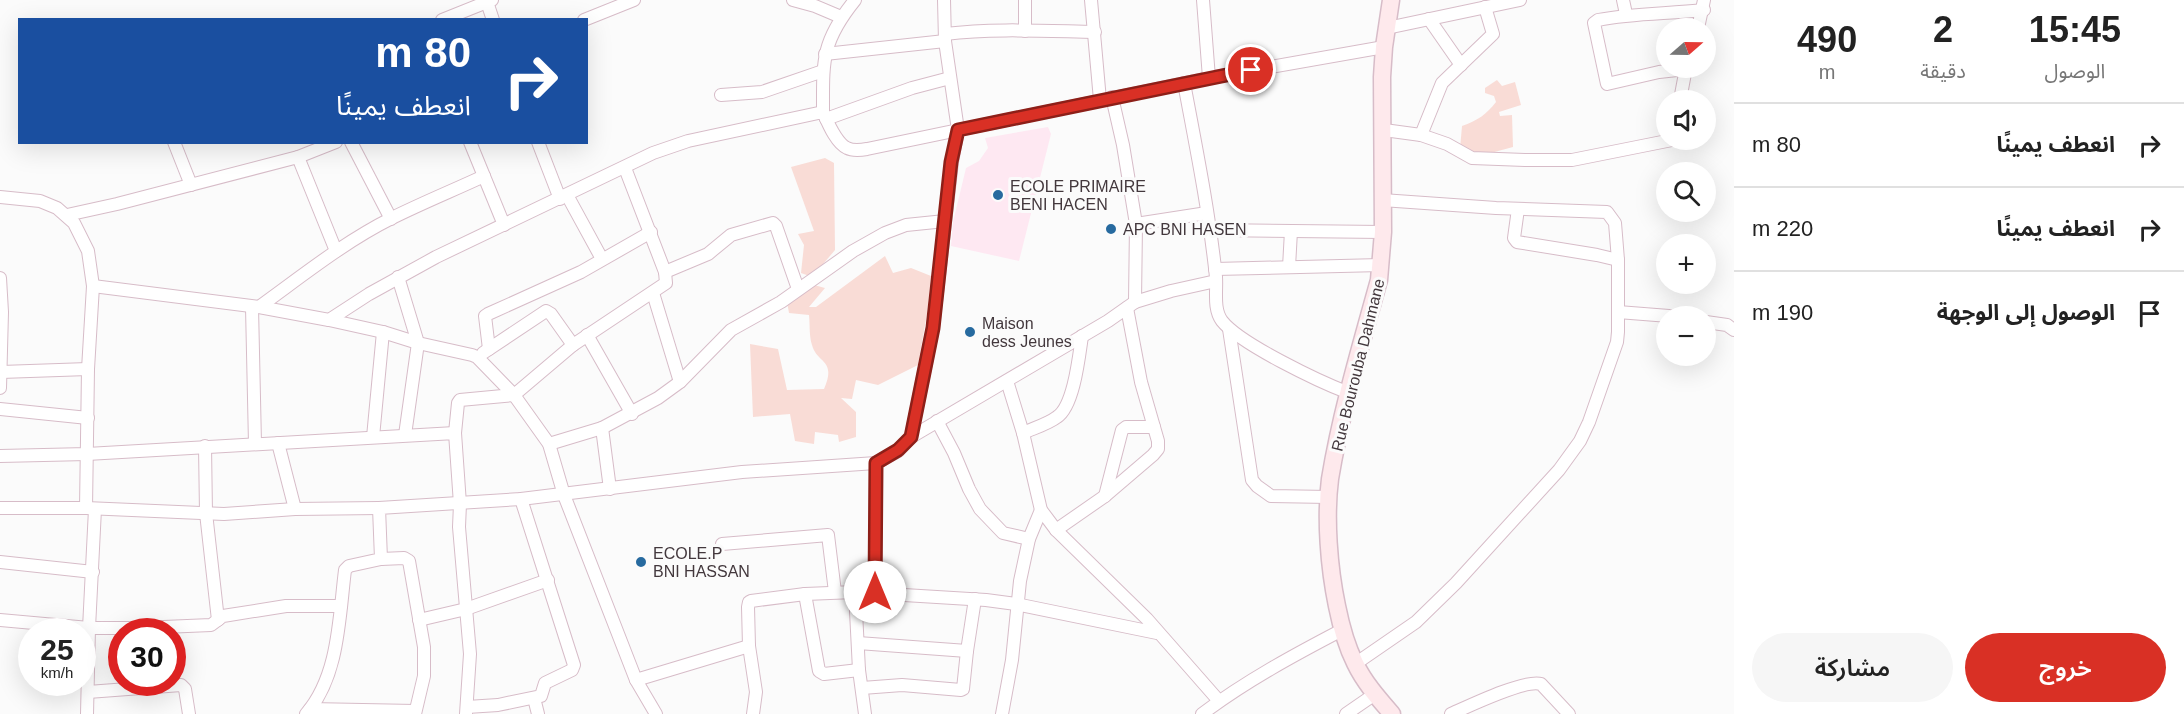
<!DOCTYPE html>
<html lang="ar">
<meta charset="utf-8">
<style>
body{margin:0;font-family:Arial,"Noto Sans Arabic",sans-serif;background:#f6f6f6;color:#222;direction:rtl;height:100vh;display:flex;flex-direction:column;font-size:22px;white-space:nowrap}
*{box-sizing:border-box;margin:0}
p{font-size:20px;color:#767676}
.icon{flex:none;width:33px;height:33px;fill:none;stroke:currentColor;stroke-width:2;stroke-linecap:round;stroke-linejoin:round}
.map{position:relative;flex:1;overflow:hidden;direction:ltr}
.sheet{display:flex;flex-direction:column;background:#fff;width:450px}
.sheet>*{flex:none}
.guide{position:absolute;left:18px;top:18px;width:570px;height:126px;border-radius:0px;box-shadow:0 6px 24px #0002;direction:rtl;background:#1a4fa0;color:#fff;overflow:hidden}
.needle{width:39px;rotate:70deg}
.controls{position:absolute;left:1656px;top:18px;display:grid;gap:12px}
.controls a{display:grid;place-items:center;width:60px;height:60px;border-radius:50%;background:#fff;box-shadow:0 6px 24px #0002;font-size:30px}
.speed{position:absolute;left:18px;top:618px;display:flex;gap:12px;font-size:30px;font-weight:700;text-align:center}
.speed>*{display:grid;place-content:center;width:78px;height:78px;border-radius:50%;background:#fff;box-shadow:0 6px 24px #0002;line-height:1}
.speed small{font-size:15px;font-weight:400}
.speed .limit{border:9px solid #d22;background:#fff;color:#111}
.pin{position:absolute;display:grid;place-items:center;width:51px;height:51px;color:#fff;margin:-26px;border:3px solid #fff;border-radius:50%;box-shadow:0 2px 6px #0007}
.me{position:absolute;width:66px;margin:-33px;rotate:0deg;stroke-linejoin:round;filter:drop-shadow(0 0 4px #0008)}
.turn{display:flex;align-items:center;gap:21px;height:126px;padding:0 18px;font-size:27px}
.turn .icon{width:78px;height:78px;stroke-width:2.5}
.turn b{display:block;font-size:42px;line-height:51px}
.eta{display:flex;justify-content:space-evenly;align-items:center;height:102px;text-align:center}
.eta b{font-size:36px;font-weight:600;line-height:42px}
.cta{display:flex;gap:12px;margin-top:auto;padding:12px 18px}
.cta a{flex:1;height:69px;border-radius:36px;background:#d93025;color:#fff;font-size:24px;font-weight:600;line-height:69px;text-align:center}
.cta a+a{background:#f6f6f6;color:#222}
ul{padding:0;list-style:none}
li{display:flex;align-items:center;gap:18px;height:84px;padding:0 18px;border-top:2px solid #e0e0e0}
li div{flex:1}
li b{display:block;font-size:22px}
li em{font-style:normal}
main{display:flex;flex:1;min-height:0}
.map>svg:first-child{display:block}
.built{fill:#fee8f2}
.green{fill:#f9dcd6}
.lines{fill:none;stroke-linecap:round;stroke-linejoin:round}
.street-casing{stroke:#d7bcc8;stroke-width:14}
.secondary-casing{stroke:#d7bcc8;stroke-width:19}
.street{stroke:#fff;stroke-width:12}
.secondary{stroke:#fee9ec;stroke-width:16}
.route-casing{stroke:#8d1f18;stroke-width:15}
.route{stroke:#d93025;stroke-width:10}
.poi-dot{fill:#276a9f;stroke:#fbfbfb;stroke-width:2}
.labels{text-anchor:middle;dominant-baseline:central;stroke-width:6;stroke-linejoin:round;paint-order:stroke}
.poi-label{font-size:16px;fill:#43383d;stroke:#fbfbfb;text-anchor:start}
.street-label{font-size:16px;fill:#43383d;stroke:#fbfbfb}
</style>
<main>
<section class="sheet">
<div class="eta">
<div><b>15:45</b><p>الوصول</p></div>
<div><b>2</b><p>دقيقة</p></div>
<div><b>490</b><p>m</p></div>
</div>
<ul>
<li><svg class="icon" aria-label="right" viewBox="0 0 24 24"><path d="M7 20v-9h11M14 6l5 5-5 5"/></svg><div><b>انعطف يمينًا</b></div><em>80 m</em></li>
<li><svg class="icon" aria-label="right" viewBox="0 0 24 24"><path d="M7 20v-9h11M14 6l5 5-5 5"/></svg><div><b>انعطف يمينًا</b></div><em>220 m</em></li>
<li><svg class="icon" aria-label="arrive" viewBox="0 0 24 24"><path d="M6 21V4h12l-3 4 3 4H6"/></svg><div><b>الوصول إلى الوجهة</b></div><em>190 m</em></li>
</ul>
<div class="cta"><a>خروج</a><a>مشاركة</a></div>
</section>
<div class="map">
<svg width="1734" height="714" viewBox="0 0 1734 714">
<rect width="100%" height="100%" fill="#fbfbfb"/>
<path class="built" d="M1048 127 1051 134 1019 261 951 246 953 222 966 168 979 161 988 148 985 138Z"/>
<g class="green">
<path d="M1497 80 1502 86 1515 82 1521 105 1499 112 1500 116 1512 115 1513 147 1487 154 1460 149 1462 126C1477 121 1487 114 1496 102L1494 96 1485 93V88Z"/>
<path d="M825 158 834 163 835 250 812 277 801 273 804 245 798 234 814 231 791 167Z"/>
<path d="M885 256 893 273 911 268 931 276 927 314 918 365 878 385 856 380 852 399 841 398 856 412V437L839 442 838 435 815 432 814 444 795 441 790 414 753 417 750 344 778 349 787 390 824 389C837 359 817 364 812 345 809 336 810 324 809 315L789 313 787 302 814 285 825 288 809 307H816Z"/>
</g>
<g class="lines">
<defs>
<g id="street">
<path d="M793 0 815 6 841 17"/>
<path d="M1091 0 1100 100"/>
<path d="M1203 0 1209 78"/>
<path d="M1623 0 1626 14"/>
<path d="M487 2 493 20"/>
<path d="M1429 19 1461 65"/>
<path d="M442 20 492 0"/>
<path d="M584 20 634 0"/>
<path d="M1387 28 1520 0"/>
<path d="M1698 28 1704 0"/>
<path d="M1025 31V0"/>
<path d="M945 34C994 28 1045 31 1095 32"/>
<path d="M825 54 945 41"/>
<path d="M1686 69 1659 72 1607 84 1594 23 1598 20C1633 13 1668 14 1704 10"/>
<path d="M1184 83C1196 147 1209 211 1216 277 1217 291 1213 309 1222 321 1240 344 1320 382 1349 393"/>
<path d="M721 95 762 92 823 71"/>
<path d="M1680 100 1686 68"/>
<path d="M823 112C823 61 821 42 855 0"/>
<path d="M826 119 912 88 950 78"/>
<path d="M1384 130 1421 135 1447 144 1472 158 1525 160H1572L1672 140"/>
<path d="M1421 135 1442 83 1493 34 1485 7"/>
<path d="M174 142 191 185"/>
<path d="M351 142 391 219"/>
<path d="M470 142 504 225"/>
<path d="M538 142 560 199"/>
<path d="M298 157 336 251"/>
<path d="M567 195 602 259"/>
<path d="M0 197 40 201 57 208 74 223 88 251 93 286 88 369 86 508"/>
<path d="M1518 209 1514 238 1517 242 1597 255 1618 260"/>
<path d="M67 215 117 204 298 157 336 142"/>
<path d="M1136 224 1207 213"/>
<path d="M1210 230 1383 232"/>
<path d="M1289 267 1291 231"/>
<path d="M1215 269 1381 265"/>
<path d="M665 272 708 254 731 235 773 223 776 226 798 289"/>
<path d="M398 277 418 343 405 435"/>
<path d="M0 278 2 312 0 388"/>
<path d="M93 286 259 307 329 320 369 294 436 257 653 153 688 141 823 112C828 123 836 143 847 148 853 151 861 150 867 149L1209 78 1384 47"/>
<path d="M653 293 680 382"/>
<path d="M1135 302 1171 291 1216 281"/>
<path d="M252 307 255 444"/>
<path d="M259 307C302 276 344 242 392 218 422 203 454 190 484 176"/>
<path d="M1618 312 1669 316"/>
<path d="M329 320 383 332 418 343 472 355 477 357 514 395 549 444 564 495 636 680 656 714"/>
<path d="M1706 322 1727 325 1734 330"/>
<path d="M1229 329 1252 480 1257 486 1271 496 1329 497"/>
<path d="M587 335 632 414"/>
<path d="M489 349 485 316 488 314 581 272 651 232"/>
<path d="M483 353 546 311 551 314 573 345"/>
<path d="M1 372 88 369"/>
<path d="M1007 381 1023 433 1041 510 1056 530 1147 619 1219 701"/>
<path d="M0 409 88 418"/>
<path d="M937 421 954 453 969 489 980 509 1003 533 1029 539"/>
<path d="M602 428 610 489"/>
<path d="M455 433 458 403 460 400 514 395 573 345 666 283 665 272 625 168"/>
<path d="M1023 433C1034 428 1048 424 1057 417 1074 406 1079 356 1082 336"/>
<path d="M373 437 383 332"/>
<path d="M911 437 1108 321 1135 302 1136 224 1123 145 1112 97"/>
<path d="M278 443 295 509"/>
<path d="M549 444 602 428 658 398 680 382 731 330 781 302 853 251 885 233 906 225 945 221"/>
<path d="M205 446 206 513 218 620"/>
<path d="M0 456 87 454 455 433 460 504 459 527 470 654 466 714"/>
<path d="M1105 496 1122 430 1126 427H1154"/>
<path d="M0 508H86L224 514 295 509 379 508"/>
<path d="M1056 530 1105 496 1153 455 1158 449V441L1141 382 1127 308"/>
<path d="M722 544 828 535 835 592"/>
<path d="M381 559 404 558 409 561 424 647V676L415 714"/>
<path d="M0 562 93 572"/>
<path d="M855 592 859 670 865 714"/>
<path d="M875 592 876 463"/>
<path d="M805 594 819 671 824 674 859 670"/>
<path d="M0 620 89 628H140L211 625 223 616 286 606H341"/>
<path d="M419 620 466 609 548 580"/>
<path d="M858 643 967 651"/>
<path d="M1355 664 1416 622 1456 583 1559 470 1580 441 1589 422 1617 342 1618 332V260L1615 223 1607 212 1496 208 1382 200"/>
<path d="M636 680 749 646"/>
<path d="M862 688 902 685 961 690 963 689 967 651 975 599"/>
<path d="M88 692 181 685 185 689 189 714"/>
<path d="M534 698 538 714"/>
<path d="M467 707 498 705 541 696 545 683 572 670 574 665 521 499"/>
<path d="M310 709 415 711"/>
<path d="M87 714 89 628 95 509"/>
<path d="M306 714C339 676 339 618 345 570L349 566 381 559 379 508 521 499 742 472 876 463 898 451 911 437 933 328 952 162 958 130 945 41 944 0"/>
<path d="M753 714 756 692 749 646 748 607 749 602 751 601 805 594 855 592 986 600 1016 604 1157 633"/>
<path d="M1002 714 1012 660 1020 581 1029 539 1041 510"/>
<path d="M1202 714C1246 681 1294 655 1342 630"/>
<path d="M1346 714 1375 694"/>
<path d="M1451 714C1469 706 1525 679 1541 684L1569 714"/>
</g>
<path id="secondary" d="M1391 0 1384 47 1382 77 1383 232 1379 280C1361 345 1341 412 1330 479 1325 518 1329 568 1337 606 1341 626 1346 645 1355 663 1364 682 1378 698 1392 714"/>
</defs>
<use href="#street" class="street-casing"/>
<use href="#secondary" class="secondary-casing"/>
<use href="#street" class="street"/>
<use href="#secondary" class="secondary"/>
</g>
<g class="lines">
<defs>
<path id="route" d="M875 592 876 463 898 450 911 437 933 328 951 162 958 130 1251 70"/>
</defs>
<use href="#route" class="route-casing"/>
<use href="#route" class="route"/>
</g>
<g class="poi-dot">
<circle cx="998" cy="195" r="6"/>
<circle cx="1111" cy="229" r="6"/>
<circle cx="970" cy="332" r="6"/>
<circle cx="641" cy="562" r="6"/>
</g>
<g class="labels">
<g class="poi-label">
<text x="1010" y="186">ECOLE PRIMAIRE<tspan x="1010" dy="18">BENI HACEN</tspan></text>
<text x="1123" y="229">APC BNI HASEN</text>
<text x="982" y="323">Maison<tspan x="982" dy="18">dess Jeunes</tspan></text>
<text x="653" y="553">ECOLE.P<tspan x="653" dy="18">BNI HASSAN</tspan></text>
</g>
<g class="street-label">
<text transform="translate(1358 365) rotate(-76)">Rue Bourouba Dahmane</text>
</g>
</g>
</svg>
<div class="controls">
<a><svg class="needle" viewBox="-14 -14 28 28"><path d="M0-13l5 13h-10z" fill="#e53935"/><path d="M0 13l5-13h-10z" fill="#767676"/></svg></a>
<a><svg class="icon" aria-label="sound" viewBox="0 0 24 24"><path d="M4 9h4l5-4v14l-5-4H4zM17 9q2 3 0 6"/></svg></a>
<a><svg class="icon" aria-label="search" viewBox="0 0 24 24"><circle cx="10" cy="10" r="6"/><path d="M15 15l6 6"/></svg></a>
<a>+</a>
<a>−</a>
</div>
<div class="speed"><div>25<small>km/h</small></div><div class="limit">30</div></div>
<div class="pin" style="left:1251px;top:70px;background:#d93025"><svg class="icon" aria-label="arrive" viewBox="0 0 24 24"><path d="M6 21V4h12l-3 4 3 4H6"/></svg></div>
<svg class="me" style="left:875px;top:592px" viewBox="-20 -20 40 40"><circle r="19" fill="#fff"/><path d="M0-13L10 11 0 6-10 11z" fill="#d93025"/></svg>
<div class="guide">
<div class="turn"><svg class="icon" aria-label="right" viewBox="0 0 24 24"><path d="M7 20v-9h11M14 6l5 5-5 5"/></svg><div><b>80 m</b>انعطف يمينًا</div></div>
</div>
</div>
</main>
